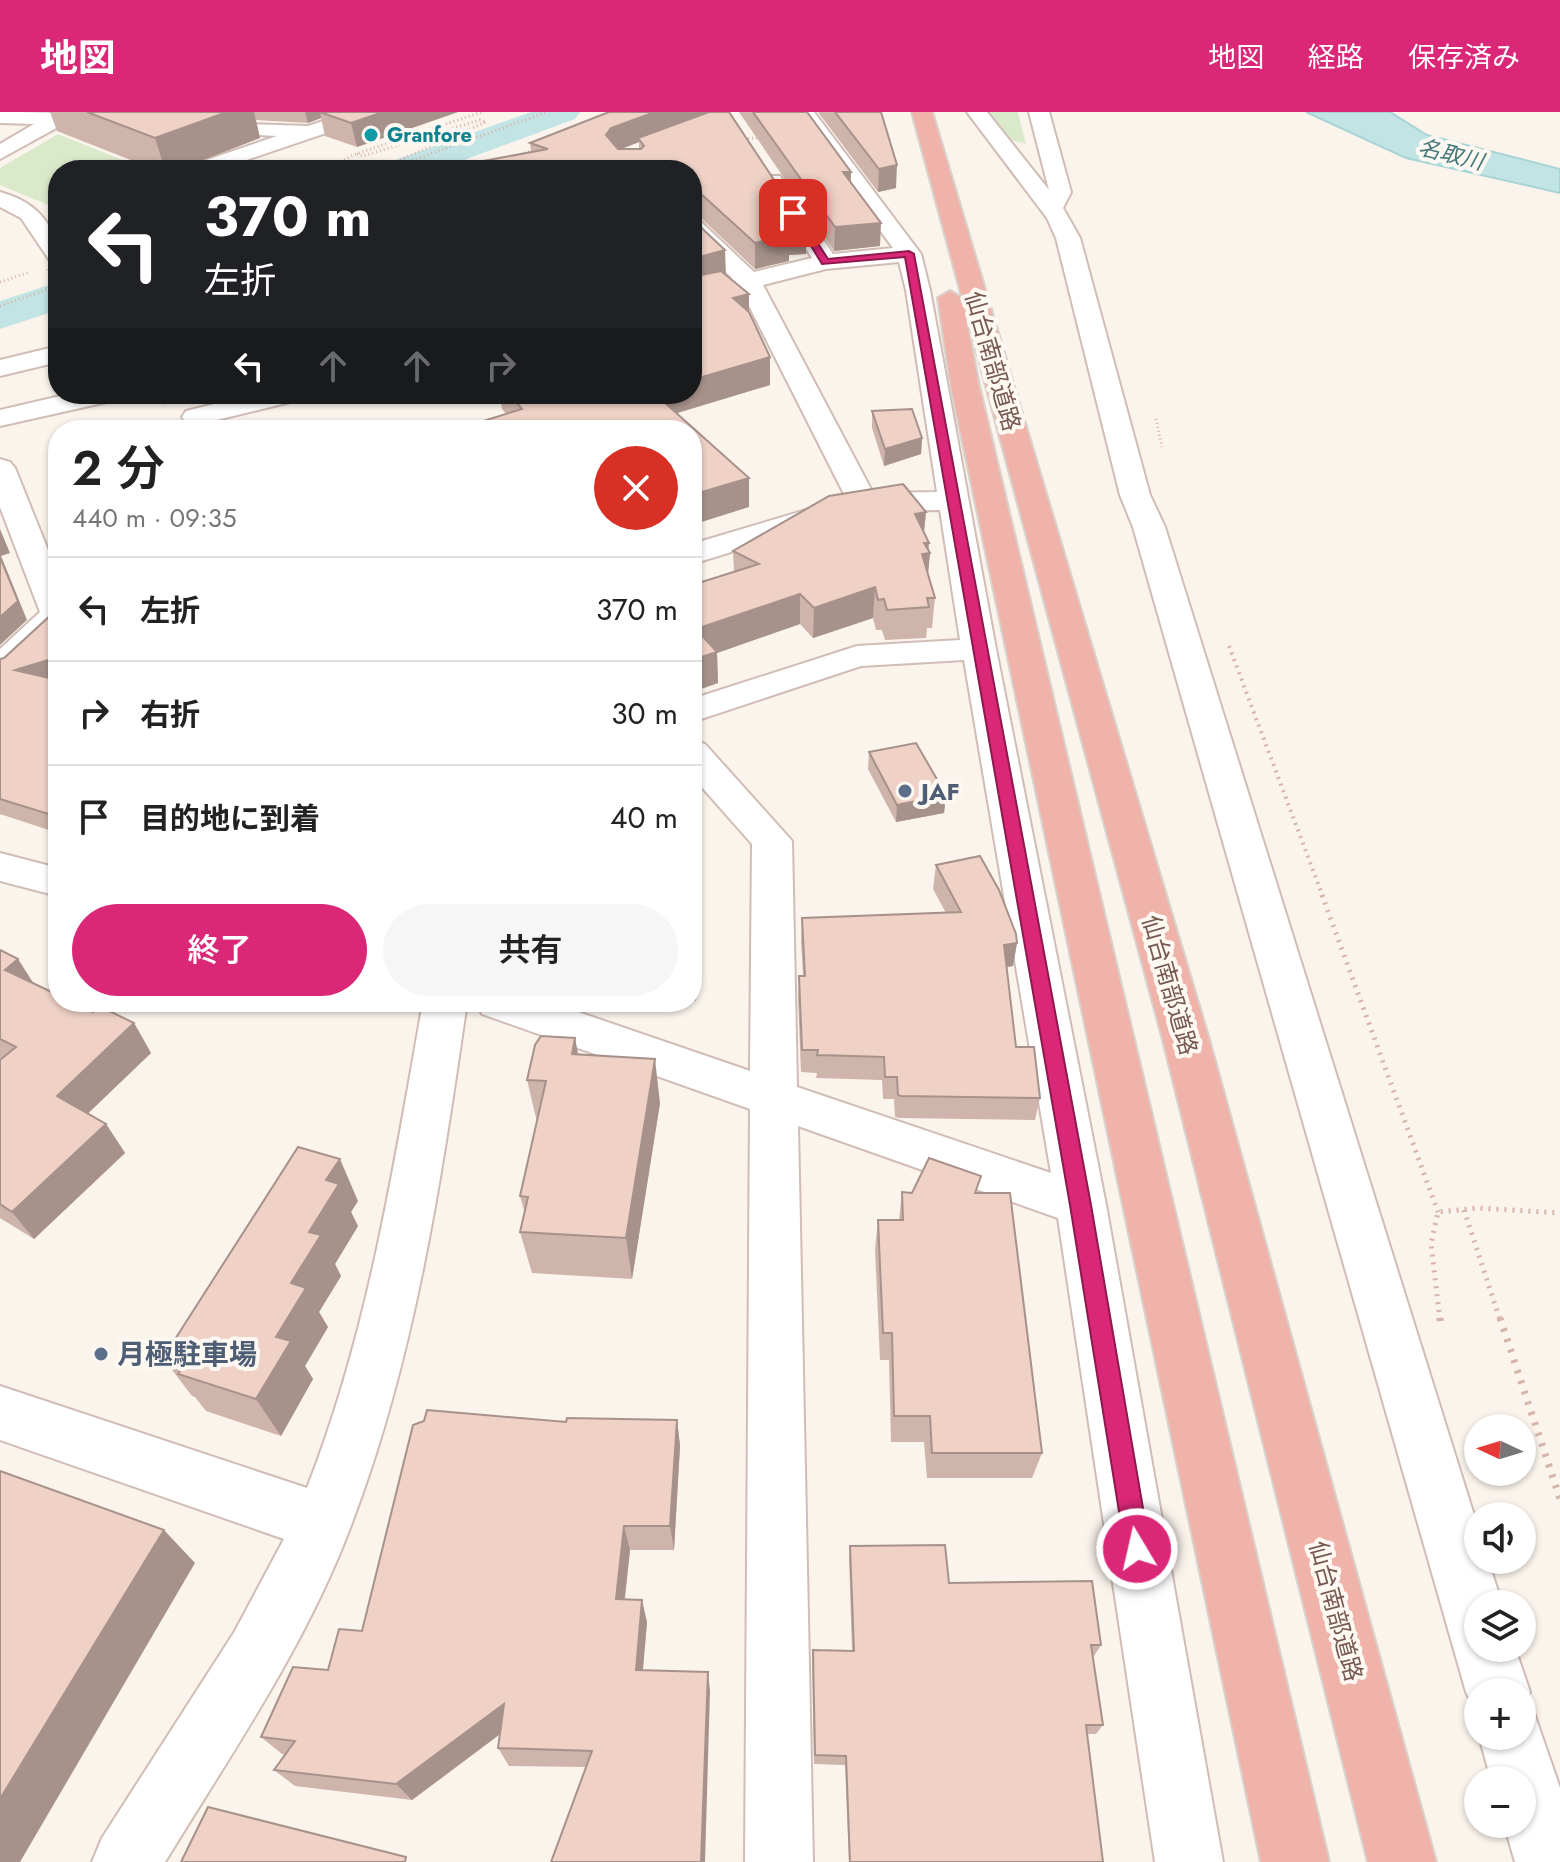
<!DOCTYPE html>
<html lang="ja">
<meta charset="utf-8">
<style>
body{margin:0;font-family:Jost,"Noto Sans JP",sans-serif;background:#f6f6f6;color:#222;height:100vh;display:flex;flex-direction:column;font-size:30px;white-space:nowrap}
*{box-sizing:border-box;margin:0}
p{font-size:26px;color:#767676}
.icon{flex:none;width:44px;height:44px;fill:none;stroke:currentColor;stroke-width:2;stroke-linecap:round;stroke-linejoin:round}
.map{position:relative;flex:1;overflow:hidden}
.side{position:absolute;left:48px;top:308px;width:654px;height:592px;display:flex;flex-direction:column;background:#fff;border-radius:32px;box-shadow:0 2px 6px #0004}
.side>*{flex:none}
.hud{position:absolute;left:48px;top:48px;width:654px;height:244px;border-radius:32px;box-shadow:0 2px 6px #0004;background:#202124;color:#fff;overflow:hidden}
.needle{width:52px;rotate:274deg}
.controls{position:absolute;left:1464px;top:1302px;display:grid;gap:16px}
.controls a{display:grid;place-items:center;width:72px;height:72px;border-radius:50%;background:#fff;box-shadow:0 2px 6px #0004;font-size:40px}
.pin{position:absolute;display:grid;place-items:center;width:68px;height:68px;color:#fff;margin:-34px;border-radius:16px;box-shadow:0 4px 12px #0006}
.me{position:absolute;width:88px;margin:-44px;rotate:351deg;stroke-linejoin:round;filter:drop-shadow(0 0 6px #0008)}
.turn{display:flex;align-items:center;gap:28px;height:168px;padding:0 24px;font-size:36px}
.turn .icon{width:104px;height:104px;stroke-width:2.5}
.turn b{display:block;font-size:56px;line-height:68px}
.lanes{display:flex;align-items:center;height:76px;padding:0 24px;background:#0003;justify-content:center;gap:40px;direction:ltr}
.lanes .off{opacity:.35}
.round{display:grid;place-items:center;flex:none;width:84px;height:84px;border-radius:42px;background:#f6f6f6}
.overview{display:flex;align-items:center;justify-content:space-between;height:136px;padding:0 24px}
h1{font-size:48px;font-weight:600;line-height:60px}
.button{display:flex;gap:16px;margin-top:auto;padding:16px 24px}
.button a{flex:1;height:92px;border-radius:48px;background:#db2777;color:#fff;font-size:32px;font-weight:600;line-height:92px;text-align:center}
.button a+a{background:#f6f6f6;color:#222}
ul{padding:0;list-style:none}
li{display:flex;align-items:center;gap:24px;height:104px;padding:0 24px;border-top:2px solid #e0e0e0}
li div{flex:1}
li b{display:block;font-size:30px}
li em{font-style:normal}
header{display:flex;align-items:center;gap:48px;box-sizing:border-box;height:112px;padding:0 40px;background:#db2777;color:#fff}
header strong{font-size:38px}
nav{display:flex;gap:44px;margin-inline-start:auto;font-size:28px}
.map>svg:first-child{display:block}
.green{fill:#dbe9cb}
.water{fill:#c2e4e4;stroke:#a9d4d5;stroke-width:2}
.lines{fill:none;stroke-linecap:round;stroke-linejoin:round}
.river{fill:#c2e4e4;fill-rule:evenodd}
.minor-casing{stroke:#d0bdb5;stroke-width:4}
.highway-casing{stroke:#d9d1ce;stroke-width:4}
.path-far3{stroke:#d5b4a9;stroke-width:3;stroke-dasharray:1 3;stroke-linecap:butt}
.path-far2{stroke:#d5b4a9;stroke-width:4;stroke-dasharray:2 5;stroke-linecap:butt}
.path-far1{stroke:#d5b4a9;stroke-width:5;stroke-dasharray:2 6;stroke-linecap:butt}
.path{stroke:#d5b4a9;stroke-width:7;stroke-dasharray:3 8;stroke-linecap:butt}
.minor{fill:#fff;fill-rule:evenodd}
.highway{fill:#f0b3a9;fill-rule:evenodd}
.path-bridge{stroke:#d5b4a9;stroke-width:3;stroke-dasharray:1 3;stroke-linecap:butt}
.wall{fill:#ceb4aa;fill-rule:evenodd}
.shaded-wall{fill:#a7928b}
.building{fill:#efd1c6;stroke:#a7928b;stroke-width:2}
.route{fill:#db2777;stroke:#8e194d;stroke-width:2}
.culture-dot{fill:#0f9aa8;stroke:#fef8f3;stroke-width:3}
.service-dot{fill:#5c6f8a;stroke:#fef8f3;stroke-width:3}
.labels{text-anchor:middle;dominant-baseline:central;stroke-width:8;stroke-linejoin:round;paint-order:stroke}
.far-culture-label{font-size:20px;font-weight:bold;fill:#0d838f;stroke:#fef8f3;text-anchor:start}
.far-water-label{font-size:22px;font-style:italic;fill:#447779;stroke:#fef8f3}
.street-label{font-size:24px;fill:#765950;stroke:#fef8f3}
.service-label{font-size:24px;font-weight:bold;fill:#4e5e75;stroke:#fef8f3;text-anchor:start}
.near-service-label{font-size:28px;font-weight:bold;fill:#4e5e75;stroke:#fef8f3;text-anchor:start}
</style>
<header>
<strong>地図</strong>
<nav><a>地図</a><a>経路</a><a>保存済み</a></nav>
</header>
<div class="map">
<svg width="1560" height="1750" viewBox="0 0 1560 1750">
<rect width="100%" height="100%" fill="#fbf4ed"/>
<g class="green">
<path d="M987 0H1018L1026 32 1010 28Z"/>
<path d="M58 22 147 58H58V97L0 73V56Z"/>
</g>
<path class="water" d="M1306 0H1390L1427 23 1560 57V81L1406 46Z"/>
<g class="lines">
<g class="river">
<path d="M531 0H580L575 7 437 58H385L390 50Z"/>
<path d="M58 170V198L0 217V189Z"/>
</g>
<defs>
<g id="minor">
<path d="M0 0C22 0 111 0 123 10L113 16 60 14 0 47V32L34 12 0 11Z"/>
<path d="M350 0H379L376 4 217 58H185L189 54 277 24 198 20 188 14 191 10 308 14Z"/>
<path d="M794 0H814L921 142 930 178 996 537 1106 1093 1223 1750H1155L1058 1106 798 1014 813 1750H745L750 997 482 902 476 890H549L750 959 752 732 692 664V628L705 632 792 729 797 975 1051 1061 964 548 861 554 692 610V587L857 534 960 528 940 398 865 399 692 452V432L846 386 741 178 692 190V176L732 166 692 127V107L700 109 754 160 812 146 761 69 764 64H780L833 142 893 136ZM899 150 906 178 937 380 873 381 763 173 826 157Z"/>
<path d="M967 0H987L1049 78 1029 0H1049L1071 80 1063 96 1080 126 1150 383 1165 415 1478 1416V1448H1488L1502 1492H1478V1536H1515L1530 1580 1523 1597 1534 1601 1560 1676V1750H1515L1504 1712H1522V1668H1491L1479 1624H1522V1580H1478V1604L1466 1580 1133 415 1120 383 1056 126 1047 106Z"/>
<path d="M0 80C37 90 58 114 58 151L50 149 21 106 0 95Z"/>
<path d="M58 234V250L0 264V248Z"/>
<path d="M69 282H120L116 288 0 314V298Z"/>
<path d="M255 282H303L299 288 196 313 186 311 182 305 186 299Z"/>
<path d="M0 347 10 350 15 356 58 463V520L12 563 0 567V537L40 500 0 395Z"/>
<path d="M0 741 58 756V784L0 769Z"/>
<path d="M423 890H467C441 1069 415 1247 350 1416 305 1535 231 1642 165 1750H92L102 1726 235 1519 284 1427 0 1328V1274L307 1376C368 1221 394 1054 423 890Z"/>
</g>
<g id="highway">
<path d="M912 0H932L1208 924 1436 1750H1368L1162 924Z"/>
<path d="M950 179 962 186 979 274 1329 1750H1261L951 274 938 186Z"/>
</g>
</defs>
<use href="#minor" class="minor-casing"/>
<use href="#highway" class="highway-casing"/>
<g class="path-far3">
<path d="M744 27 763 25"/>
<path d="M357 42 363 44 480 8 486 10 384 55 389 57"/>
<path d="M517 44 538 36"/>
<path d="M327 58 353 43 482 0"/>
<path d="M386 58 547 0"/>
<path d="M0 170 30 160"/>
<path d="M0 194 57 174"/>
<path d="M154 282 165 294"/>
<path d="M1156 307 1162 335"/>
</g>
<path class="path-far2" d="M1229 534 1323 785"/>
<g class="path-far1">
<path d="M1322 783 1438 1100"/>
<path d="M1464 1098 1500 1208"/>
<path d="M1440 1208 1431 1132 1438 1100 1478 1096 1560 1101"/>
</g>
<g class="path">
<path d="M1440 1206 1441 1217"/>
<path d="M1500 1206 1560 1387"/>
</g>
<use href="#minor" class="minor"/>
<use href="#highway" class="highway"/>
<path class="path-bridge" d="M48 157 58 177"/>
</g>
<g class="wall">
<path d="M50 0H458L357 35 325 24 321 6 308 11 256 8 260 26 177 58H156L57 19Z"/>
<path d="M609 0H729L806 116V142L789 143V149L755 157 702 107 692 105V58H434L531 40 530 31ZM639 30V37H622Z"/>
<path d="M739 0H807L851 60V71L880 134 834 139Z"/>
<path d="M818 0H881L896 76 878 80Z"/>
<path d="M726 163 749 182V200L770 245V273L677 301 749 395 506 302 502 297 500 284 498 282H692Z"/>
<path d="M872 299 922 326 921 342 884 354 872 316Z"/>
<path d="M926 400 924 420 930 441 928 462 935 486 932 516H927L926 526 885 528 882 518H876L873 506 813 526 800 512 717 541 718 571 692 580 734 460 733 439Z"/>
<path d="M0 547 58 568V721L0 702Z"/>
<path d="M869 640 946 683 944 701 896 710 868 657Z"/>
<path d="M936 753 1017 831 1013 854 1007 855 1016 935 1040 986 1035 1008 899 1006 895 1005 894 987H883L882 968 816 966 817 961 801 960 798 887 799 864H803L801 829 802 806 946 801 933 777Z"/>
<path d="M692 758 700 804 696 889H692Z"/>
<path d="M0 838 18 847 33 871 93 900 134 911 151 941 88 1001 106 1012 125 1041 34 1127 0 1106V948L2 947 0 946Z"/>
<path d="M575 926 578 942 660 991 632 1167 532 1161 520 1120 525 1102 520 1084 537 1010 527 968Z"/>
<path d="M902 1080 978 1081 1042 1341 1032 1366H927L924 1330H891L889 1248H880L875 1137 878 1108H899Z"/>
<path d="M358 1089 351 1100 358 1114 335 1152 341 1164 319 1200 328 1215 305 1254 313 1267 281 1324 206 1299 195 1285 192 1284 163 1246Z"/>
<path d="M677 1308 680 1334 674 1438H630L625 1487 647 1510 643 1558 710 1579 586 1655 509 1654 498 1636 500 1622 412 1688 295 1674 274 1658 285 1643 282 1642 261 1625 328 1558 362 1519 566 1310Z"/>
<path d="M850 1434 949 1471 1101 1533 1094 1544H1092L1103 1613 1096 1622H1087L1103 1750H849L845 1653 814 1652 812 1549 813 1538 852 1539 849 1447Z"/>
</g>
<g class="shaded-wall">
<path d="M227 0H254L260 26 177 58H165L155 26Z"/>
<path d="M305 0H320L321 6 308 11Z"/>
<path d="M383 0H458L357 35 351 11Z"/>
<path d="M655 0H714L638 26 639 30 613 40 606 23 611 16Z"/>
<path d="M897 53 896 76 878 80 879 57Z"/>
<path d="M843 60H851L850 83Z"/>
<path d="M881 111 880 134 834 139 835 115Z"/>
<path d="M806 116V142L789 143V149L755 157V131L783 118Z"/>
<path d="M725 138 726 164 692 174V147Z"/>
<path d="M749 182V209L733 186Z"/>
<path d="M770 245V273L654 308 653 282H692V268Z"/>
<path d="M922 326 921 342 884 354 885 337Z"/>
<path d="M749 366V395L692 413V383Z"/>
<path d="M926 400 923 429 915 402Z"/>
<path d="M0 417 10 441 1 444 27 508 0 533Z"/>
<path d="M924 431H929L928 441H930L927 471 919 472Z"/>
<path d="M875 475 873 506 813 526 814 496Z"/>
<path d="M800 482V512L717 541 718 571 692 580V548L696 517Z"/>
<path d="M58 545V567L25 577 15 558Z"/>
<path d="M946 683 944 701 896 710 897 693Z"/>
<path d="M697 758 700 804 696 889 693 844Z"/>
<path d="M1017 831 1013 854 1000 856 1004 833Z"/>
<path d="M18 847 37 877 5 858Z"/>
<path d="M134 911 151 941 76 1013 57 984Z"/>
<path d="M575 926 583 971 572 942Z"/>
<path d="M655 947 660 991 632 1167 626 1126Z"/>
<path d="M106 1012 125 1041 34 1127 12 1100Z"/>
<path d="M340 1047 358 1089 351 1100 358 1114 335 1152 341 1164 319 1200 328 1215 305 1254 313 1267 281 1324 256 1287 276 1225 291 1171 326 1068Z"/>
<path d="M677 1308 680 1334 674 1438 670 1414Z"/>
<path d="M624 1414 630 1438 622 1509 616 1487Z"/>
<path d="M164 1418 195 1451 20 1750H0V1687Z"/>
<path d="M642 1488 647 1510 641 1578 636 1558Z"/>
<path d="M708 1560 710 1579 705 1750H701Z"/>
<path d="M504 1592 515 1611 412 1688 396 1672Z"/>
</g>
<g class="building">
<path d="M87 0H227L155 26Z"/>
<path d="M320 0H383L351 11Z"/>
<path d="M609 0H655L611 16 606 23 618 37H641L644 34 638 26 709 0H729L806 116 783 118 789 123 755 131 701 82 692 79V58H434L548 37 530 31Z"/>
<path d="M753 0H807L851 60H843L881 111 835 115Z"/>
<path d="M835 0H881L897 53 879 57Z"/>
<path d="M692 107 725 138 692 147Z"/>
<path d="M721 159 749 182 733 186 749 200 770 245 692 268V165Z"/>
<path d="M509 282H655L749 366 692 383V318H454L522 297Z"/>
<path d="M912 297 922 326 885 337 872 299Z"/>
<path d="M903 372 926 400 915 402 929 431H924L930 441 922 442 935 486H927L929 495 887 498 884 487 878 488 875 475 814 496 800 482 696 517 717 540 692 548V473L759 452 733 439 829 384Z"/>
<path d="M0 445 18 489 0 505Z"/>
<path d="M58 500V545L15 558 58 568V705L0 687V547L4 546 52 502Z"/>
<path d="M916 631 946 683 897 693 869 640Z"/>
<path d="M980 744 999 778 1016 822 1017 831 1004 833 1016 935H1034L1040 986 901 984 898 983 897 965H885L884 945 817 943 818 938H802L799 864H805L802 806 961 800 936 753Z"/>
<path d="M692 758H697L693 844H692Z"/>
<path d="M0 838 18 847 5 858 58 883V890H72L93 900 99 894 134 911 57 984 106 1012 12 1100 0 1092V948L16 935 0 927Z"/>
<path d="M541 924 575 926 572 942 655 947 626 1126 520 1120 528 1085 520 1084 546 969 527 968 535 933Z"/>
<path d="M298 1035 340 1047 326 1068 339 1072 309 1120 321 1123 291 1171 306 1176 276 1225 291 1229 256 1287 178 1262 183 1253 163 1246Z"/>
<path d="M929 1046 981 1064 975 1081H1010L1042 1341H932L930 1304H894L892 1221H883L878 1108H903L902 1080 912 1081Z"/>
<path d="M427 1298 566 1310 567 1306 677 1308 670 1414H624L616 1487 642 1488 636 1558 708 1560 701 1750H551L592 1639 498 1636 504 1592 396 1672 274 1658 295 1629 261 1625 293 1555 328 1558 339 1517 362 1519 413 1313 424 1309Z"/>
<path d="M0 1359 164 1418 0 1687Z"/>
<path d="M945 1433 949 1471 1092 1469 1101 1533H1091L1103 1613H1086L1103 1750H850L846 1644 815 1643 813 1538 854 1539 850 1434Z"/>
<path d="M208 1695 406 1745 405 1750H181Z"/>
</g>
<path class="route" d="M790 99H797L828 147 909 139 914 142 1091 1093 1150 1437 1146 1446 1137 1450 1128 1446 1125 1437 1070 1093 905 145 822 152Z"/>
<circle class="culture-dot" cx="371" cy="23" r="8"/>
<g class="service-dot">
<circle cx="905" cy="679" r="8"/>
<circle cx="101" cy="1242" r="8"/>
</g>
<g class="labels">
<g class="far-culture-label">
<text x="387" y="23">Granfore</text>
</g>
<g class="far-water-label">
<text transform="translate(1451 42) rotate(14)">名取川</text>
</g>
<g class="street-label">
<text transform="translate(993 249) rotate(74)">仙台南部道路</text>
<text transform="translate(1170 873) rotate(74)">仙台南部道路</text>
<text transform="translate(1336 1499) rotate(75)">仙台南部道路</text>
</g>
<g class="service-label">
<text x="921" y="679">JAF</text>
</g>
<g class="near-service-label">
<text x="117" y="1242">月極駐車場</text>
</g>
</g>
</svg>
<div class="controls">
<a><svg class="needle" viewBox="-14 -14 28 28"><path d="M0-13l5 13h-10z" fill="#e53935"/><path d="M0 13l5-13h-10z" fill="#767676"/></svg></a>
<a><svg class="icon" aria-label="sound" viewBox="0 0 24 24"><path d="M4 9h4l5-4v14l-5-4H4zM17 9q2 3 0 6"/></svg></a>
<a><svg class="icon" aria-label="layers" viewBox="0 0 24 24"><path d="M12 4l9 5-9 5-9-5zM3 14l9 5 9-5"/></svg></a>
<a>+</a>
<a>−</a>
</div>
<div class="pin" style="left:793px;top:101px;background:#d93025"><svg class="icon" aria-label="arrive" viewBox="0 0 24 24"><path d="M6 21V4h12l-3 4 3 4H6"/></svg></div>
<svg class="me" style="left:1137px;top:1437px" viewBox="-20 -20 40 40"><circle r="17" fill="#db2777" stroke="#fff" stroke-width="3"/><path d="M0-11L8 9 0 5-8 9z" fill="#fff"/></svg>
<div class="hud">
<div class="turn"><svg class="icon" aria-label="left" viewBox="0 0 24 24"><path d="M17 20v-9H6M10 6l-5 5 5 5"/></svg><div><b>370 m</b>左折</div></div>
<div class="lanes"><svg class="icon" aria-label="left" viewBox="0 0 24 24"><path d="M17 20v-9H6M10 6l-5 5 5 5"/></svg><svg class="icon off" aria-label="ahead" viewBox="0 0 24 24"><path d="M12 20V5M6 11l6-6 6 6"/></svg><svg class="icon off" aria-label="ahead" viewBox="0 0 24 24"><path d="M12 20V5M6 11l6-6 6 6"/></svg><svg class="icon off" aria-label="right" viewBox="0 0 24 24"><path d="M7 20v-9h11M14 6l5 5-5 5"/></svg></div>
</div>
<section class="side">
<div class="overview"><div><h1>2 分</h1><p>440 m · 09:35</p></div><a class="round" style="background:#d93025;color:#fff"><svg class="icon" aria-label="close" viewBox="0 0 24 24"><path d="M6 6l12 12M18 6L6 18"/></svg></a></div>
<ul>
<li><svg class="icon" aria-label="left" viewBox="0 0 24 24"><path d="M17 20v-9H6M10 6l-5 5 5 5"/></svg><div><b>左折</b></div><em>370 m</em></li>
<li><svg class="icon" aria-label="right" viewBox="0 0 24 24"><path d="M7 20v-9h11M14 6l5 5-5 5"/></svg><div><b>右折</b></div><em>30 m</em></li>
<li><svg class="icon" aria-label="arrive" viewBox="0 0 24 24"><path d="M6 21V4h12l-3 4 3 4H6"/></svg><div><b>目的地に到着</b></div><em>40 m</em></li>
</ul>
<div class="button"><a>終了</a><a>共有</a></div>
</section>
</div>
